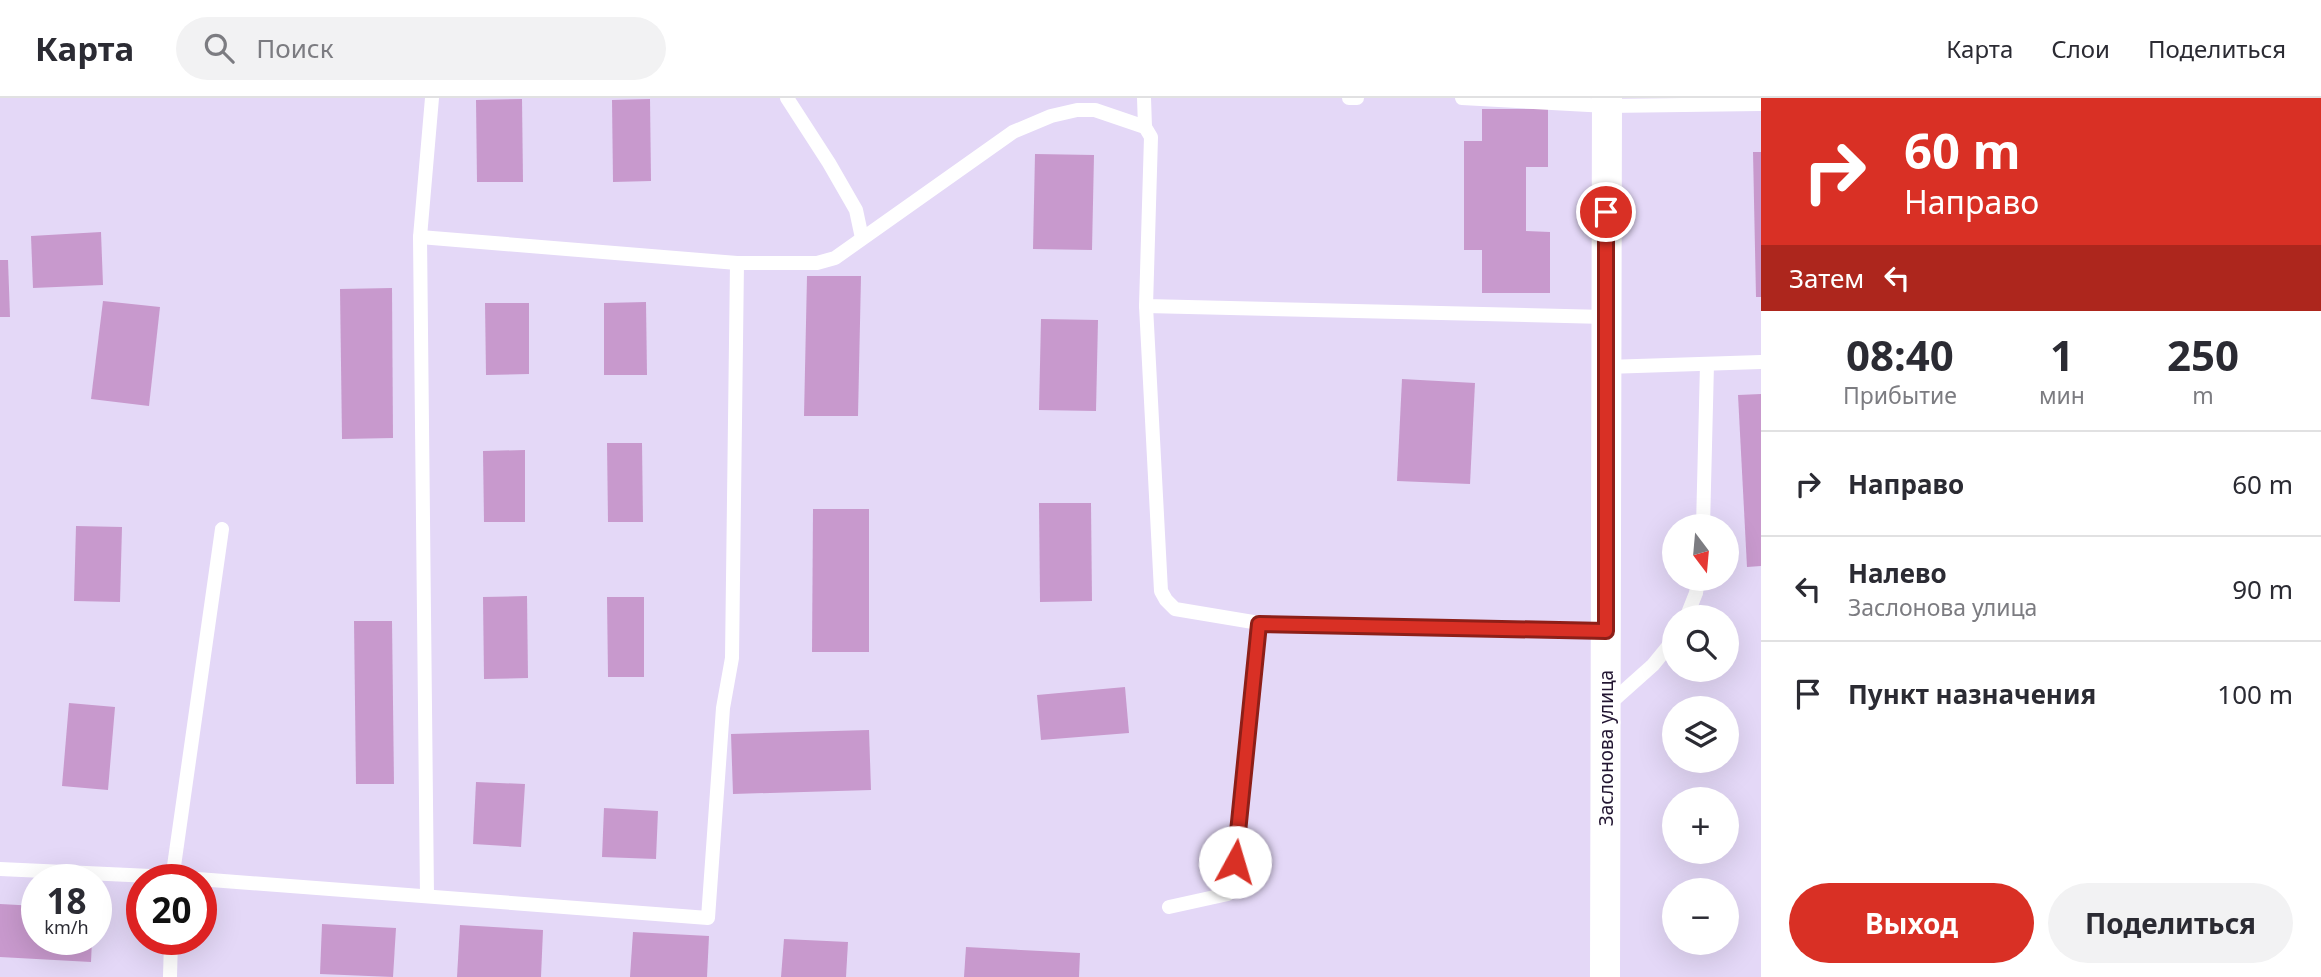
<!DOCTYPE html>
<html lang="ru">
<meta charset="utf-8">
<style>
body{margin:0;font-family:"Noto Sans",sans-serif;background:#f2f2f3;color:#2b2b33;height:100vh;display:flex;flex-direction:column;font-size:26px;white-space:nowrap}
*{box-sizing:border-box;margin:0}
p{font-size:23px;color:#7c7c81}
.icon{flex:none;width:38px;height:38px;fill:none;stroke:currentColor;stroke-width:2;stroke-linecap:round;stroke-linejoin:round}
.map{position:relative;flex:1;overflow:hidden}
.sheet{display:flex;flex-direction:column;background:#fff;width:560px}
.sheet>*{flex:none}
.banner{background:#d93025;color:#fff;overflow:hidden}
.needle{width:46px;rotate:164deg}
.buttons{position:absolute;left:1662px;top:416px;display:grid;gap:14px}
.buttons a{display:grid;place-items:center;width:77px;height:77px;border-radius:50%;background:#fff;box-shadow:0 7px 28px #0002;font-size:35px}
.speed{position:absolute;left:21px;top:766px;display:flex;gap:14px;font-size:35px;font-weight:700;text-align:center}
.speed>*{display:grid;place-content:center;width:91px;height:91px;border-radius:50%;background:#fff;box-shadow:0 7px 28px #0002;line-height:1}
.speed small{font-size:18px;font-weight:400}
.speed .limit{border:10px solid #d22;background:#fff;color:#111}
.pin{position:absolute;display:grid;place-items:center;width:60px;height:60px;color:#fff;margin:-30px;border:4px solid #fff;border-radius:50%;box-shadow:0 2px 7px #0007}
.me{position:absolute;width:77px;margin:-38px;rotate:6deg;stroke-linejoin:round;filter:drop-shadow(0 0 5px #0008)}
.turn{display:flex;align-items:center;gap:24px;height:147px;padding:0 28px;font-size:32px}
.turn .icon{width:91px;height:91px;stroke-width:2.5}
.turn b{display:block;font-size:49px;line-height:60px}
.then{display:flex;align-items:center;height:66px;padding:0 28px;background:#0003;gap:14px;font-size:26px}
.eta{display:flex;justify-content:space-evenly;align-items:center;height:119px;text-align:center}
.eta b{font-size:42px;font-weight:700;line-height:49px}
.cta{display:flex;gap:14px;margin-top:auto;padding:14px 28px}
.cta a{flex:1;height:80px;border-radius:42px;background:#d93025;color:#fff;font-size:28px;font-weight:700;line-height:80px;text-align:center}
.cta a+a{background:#f2f2f3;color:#2b2b33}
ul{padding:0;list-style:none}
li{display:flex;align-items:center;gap:21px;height:105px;padding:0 28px;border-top:2px solid #e1e1e2}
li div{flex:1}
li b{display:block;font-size:26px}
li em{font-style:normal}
header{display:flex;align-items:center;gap:42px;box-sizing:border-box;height:98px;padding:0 35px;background:#fff;border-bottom:2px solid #e1e1e2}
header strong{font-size:33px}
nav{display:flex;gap:38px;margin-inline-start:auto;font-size:24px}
.search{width:490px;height:63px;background:#f2f2f3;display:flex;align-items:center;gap:18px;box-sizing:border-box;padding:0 24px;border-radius:38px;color:#7c7c81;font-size:26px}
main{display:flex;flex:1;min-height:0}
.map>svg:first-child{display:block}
.building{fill:#c899cd}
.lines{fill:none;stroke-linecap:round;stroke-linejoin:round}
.lane{stroke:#fff;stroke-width:14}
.street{stroke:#fff;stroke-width:30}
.route-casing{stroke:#8d1f18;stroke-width:18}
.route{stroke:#d93025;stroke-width:12}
.labels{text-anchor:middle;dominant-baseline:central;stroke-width:5;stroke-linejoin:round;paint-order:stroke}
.street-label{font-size:19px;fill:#221531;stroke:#fff}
</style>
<header>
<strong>Карта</strong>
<div class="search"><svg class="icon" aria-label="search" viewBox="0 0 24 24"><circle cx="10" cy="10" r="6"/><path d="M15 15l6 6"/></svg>Поиск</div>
<nav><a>Карта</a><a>Слои</a><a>Поделиться</a></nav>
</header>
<main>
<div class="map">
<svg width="1761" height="879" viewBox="0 0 1761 879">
<rect width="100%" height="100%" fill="#e4d8f7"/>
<g class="building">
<path d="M522 1 523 84H477L476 2Z"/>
<path d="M650 1 651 83 613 84 612 2Z"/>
<path d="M1482 11H1548V69H1526V133L1550 134V195H1482V152H1464V43H1482Z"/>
<path d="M1753 54H1761V199H1756Z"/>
<path d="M1035 56 1094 57 1092 152 1033 151Z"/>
<path d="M101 134 103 187 33 190 31 138Z"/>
<path d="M0 162H8L10 219H0Z"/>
<path d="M807 178H861L858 318H804Z"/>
<path d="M392 190 393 340 342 341 340 191Z"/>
<path d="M103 203 160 209 149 308 91 301Z"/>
<path d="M646 204 647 277H604V205Z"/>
<path d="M485 205H529V276L486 277Z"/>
<path d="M1041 221 1098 222 1096 313 1039 312Z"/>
<path d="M1402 281 1475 285 1470 386 1397 383Z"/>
<path d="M1761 296V468L1747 469 1738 297Z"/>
<path d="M607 345H642L643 424H608Z"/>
<path d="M525 352V424H484L483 353Z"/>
<path d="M1039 405H1091L1092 503 1040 504Z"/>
<path d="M813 411H869V554H812Z"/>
<path d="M76 428 122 429 120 504 74 503Z"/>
<path d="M527 498 528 580 484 581 483 499Z"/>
<path d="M607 499H644V579H608Z"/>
<path d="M354 523H392L394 686H356Z"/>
<path d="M1125 589 1129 635 1041 642 1037 597Z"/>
<path d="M69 605 115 609 108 692 62 688Z"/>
<path d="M869 632 871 692 733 696 731 636Z"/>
<path d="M476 684 525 686 521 749 473 746Z"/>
<path d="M604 710 658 713 656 761 602 759Z"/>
<path d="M0 806 37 808V842H92L91 864 0 859Z"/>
<path d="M322 826 396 830 393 879 320 876Z"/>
<path d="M460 827 543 832 541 879H457Z"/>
<path d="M633 834 709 838 707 879H630Z"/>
<path d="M784 841 848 844 846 879H781Z"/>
<path d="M966 849 1080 855 1079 879H964Z"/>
</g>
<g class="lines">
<g class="lane">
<path d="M787 0 829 65 856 112 862 140"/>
<path d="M1144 0 1145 29"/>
<path d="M1349 0H1357"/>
<path d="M1462 0 1607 8 1761 6"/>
<path d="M737 165H817L835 160 1013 34 1051 18 1077 12H1095L1145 29 1151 39 1146 208 1606 219"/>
<path d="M1146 208 1161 493 1166 502 1175 511 1259 525"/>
<path d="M1606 269 1761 264"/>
<path d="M1703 429 1707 266"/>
<path d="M1686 520 1696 495 1698 481"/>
<path d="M1607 608 1653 567 1675 540"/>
<path d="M0 771 172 779 708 820 723 610 732 560 737 165 420 139"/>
<path d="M172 782 222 431"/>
<path d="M427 798 420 139 432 0"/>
<path d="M1169 809 1228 796 1232 791 1259 525 1606 533"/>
<path d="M170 879 171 842"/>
</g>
<path class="street" d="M1605 879 1607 0"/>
</g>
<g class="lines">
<defs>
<path id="route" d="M1235 764 1259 526 1606 533V114"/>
</defs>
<use href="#route" class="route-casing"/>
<use href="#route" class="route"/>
</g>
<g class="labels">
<g class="street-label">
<text transform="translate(1606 650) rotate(-90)">Заслонова улица</text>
</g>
</g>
</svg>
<div class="buttons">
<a><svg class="needle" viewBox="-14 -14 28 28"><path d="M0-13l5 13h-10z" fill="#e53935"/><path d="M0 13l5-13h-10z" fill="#7c7c81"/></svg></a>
<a><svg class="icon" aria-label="search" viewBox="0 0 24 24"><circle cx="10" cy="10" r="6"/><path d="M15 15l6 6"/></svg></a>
<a><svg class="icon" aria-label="layers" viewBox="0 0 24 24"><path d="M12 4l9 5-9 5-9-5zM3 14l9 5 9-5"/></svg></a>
<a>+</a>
<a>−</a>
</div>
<div class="speed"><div>18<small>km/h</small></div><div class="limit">20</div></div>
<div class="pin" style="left:1606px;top:114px;background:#d93025"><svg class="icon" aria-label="arrive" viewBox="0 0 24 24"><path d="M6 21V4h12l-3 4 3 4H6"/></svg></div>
<svg class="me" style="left:1235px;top:764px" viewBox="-20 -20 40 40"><circle r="19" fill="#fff"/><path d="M0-13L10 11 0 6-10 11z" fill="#d93025"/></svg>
</div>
<section class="sheet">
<div class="banner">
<div class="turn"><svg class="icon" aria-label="right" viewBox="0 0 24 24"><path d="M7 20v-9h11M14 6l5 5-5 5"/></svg><div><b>60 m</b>Направо</div></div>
<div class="then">Затем<svg class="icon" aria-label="left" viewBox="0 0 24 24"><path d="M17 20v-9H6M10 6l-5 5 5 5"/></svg></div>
</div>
<div class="eta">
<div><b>08:40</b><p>Прибытие</p></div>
<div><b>1</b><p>мин</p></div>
<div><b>250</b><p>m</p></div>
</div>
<ul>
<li><svg class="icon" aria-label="right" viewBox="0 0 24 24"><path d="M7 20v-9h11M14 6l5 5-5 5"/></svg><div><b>Направо</b></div><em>60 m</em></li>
<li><svg class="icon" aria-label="left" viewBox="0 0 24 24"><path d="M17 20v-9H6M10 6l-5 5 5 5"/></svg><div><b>Налево</b><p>Заслонова улица</p></div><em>90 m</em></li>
<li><svg class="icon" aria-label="arrive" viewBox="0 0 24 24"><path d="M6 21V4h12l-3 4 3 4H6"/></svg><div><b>Пункт назначения</b></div><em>100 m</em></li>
</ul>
<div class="cta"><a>Выход</a><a>Поделиться</a></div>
</section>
</main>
